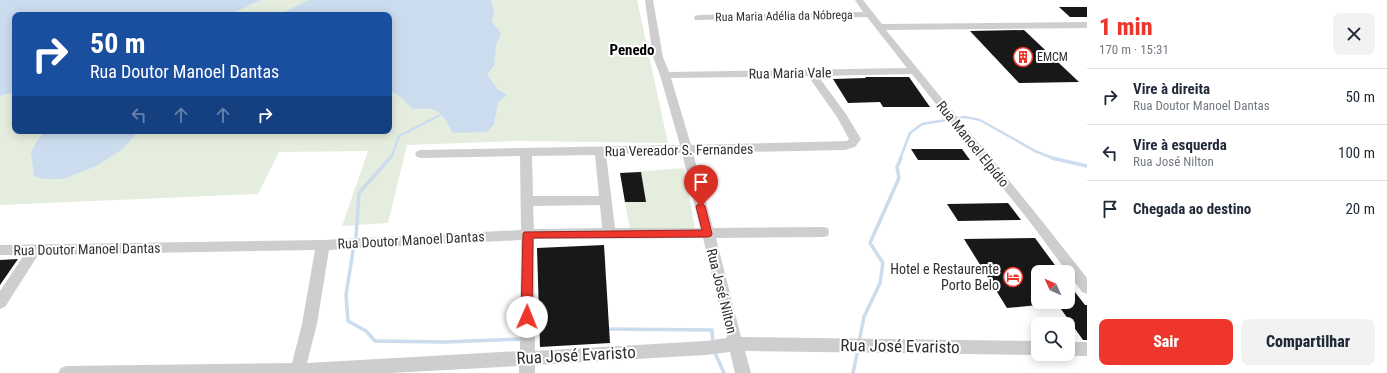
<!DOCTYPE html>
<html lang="pt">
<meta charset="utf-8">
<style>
body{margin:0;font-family:"Roboto Condensed",sans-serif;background:#f2f2f3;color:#1f2937;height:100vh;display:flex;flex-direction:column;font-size:15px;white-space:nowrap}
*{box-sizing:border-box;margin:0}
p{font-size:13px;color:#747a83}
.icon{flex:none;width:22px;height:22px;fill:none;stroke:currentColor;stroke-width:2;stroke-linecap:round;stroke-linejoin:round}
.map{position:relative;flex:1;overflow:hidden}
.details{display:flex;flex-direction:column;background:#fff;width:300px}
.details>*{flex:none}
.banner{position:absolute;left:12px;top:12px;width:380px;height:122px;border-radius:8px;box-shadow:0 2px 10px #0003;background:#1a4fa0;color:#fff;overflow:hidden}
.needle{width:26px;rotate:314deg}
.fabs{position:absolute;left:1031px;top:265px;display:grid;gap:8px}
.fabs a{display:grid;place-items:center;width:44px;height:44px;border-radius:8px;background:#fff;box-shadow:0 2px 10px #0003;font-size:20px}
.pin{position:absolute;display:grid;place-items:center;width:34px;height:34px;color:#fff;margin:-41px -17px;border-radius:50% 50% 50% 0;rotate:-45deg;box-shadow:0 0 4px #0007}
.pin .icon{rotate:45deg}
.me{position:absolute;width:44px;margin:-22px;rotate:1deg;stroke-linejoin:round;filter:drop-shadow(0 0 3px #0008)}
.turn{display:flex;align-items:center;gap:14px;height:84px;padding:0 12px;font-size:18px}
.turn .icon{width:52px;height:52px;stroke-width:2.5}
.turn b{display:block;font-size:28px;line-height:34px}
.lanes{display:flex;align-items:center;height:38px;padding:0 12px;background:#0003;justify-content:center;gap:20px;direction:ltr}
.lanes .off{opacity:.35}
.round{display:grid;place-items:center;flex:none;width:42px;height:42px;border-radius:8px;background:#f2f2f3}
.summary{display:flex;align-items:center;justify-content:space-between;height:68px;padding:0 12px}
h1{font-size:24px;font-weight:800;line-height:30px;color:#ee362c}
.cta{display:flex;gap:8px;margin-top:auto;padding:8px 12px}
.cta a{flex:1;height:46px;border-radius:8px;background:#ee362c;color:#fff;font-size:16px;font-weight:800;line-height:46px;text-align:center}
.cta a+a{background:#f2f2f3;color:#1f2937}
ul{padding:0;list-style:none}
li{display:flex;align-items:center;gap:12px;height:56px;padding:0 12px;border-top:1px solid #e0e1e3}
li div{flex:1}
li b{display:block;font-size:15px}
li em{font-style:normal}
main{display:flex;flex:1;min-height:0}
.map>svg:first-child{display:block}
.green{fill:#e5eede}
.water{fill:#cadcee}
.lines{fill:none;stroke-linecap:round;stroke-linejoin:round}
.stream-far1{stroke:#cadcee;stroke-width:2.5}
.stream{stroke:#cadcee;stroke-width:3.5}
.building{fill:#181818}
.minor{fill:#cecece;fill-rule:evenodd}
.route{fill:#ee362c;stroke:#9b231d}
.labels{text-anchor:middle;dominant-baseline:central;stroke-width:4;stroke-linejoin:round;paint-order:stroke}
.far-street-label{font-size:12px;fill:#313131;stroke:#fff}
.far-poi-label{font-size:12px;fill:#313131;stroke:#fff;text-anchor:start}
.street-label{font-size:14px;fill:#313131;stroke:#fff}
.poi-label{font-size:14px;fill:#313131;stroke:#fff;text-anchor:end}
.far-district-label{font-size:15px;font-weight:bold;fill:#000;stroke:#fff}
.near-street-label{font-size:17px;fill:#313131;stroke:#fff}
</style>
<main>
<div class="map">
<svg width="1087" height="373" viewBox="0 0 1087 373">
<rect width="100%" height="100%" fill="#fff"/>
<g class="green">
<path d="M261 0H637L668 143 518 141 407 145 388 223 342 226 368 151 279 152 258 194 0 205V96L15 92V131H389V15H229Z"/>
<path d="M684 168 695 228 630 230 620 173Z"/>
</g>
<g class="water">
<path d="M0 0H261L229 15H15V92L0 96Z"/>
<path d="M309 0H491L494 12 492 21 501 34 496 45 494 66 487 74 497 89 507 95 498 102 494 125 486 132 453 133C440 110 439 107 412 109L404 100 389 89V15H278Z"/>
<path d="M46 131H138L123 149 96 166 63 179H44L34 176 31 152 39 138Z"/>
</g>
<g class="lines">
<g class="stream-far1">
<path d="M389 159 392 156 399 136 442 114"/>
<path d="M900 159 910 133 922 124 965 117 980 120 1035 151 1055 159"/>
</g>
<g class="stream">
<path d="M1052 158 1087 166"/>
<path d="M356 237 359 193 390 158"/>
<path d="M353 251 346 295 348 321 366 331 375 341 445 342 522 339"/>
<path d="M605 329 712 330 713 344"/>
<path d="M859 342 864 317 880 283 883 263 870 243 899 178 897 167 901 158"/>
<path d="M714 351 724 373"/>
<path d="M853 373 858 349"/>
</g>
</g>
<g class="building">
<path d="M1059 7H1087V17H1070Z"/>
<path d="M1024 30 1079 82 1019 83 970 31Z"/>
<path d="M865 77H909L930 107H883L880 102 848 103 833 79 866 78Z"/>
<path d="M911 149H962L970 160H918Z"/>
<path d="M641 172 646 202H625L620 173Z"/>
<path d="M1008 203 1021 220 958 221 947 204Z"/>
<path d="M1035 238 1060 272H1038V305L1007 308 964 239Z"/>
<path d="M604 245 610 343 540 347 537 248Z"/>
<path d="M18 259 0 285V260Z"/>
<path d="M1068 283 1085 305H1087V340H1083L1056 302H1068Z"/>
</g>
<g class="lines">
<g class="minor">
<path d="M645 0H653L663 57 669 72 907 68 867 17 695 20 694 18 695 16 698 15 863 12 855 0H863L882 24 1087 22V28L886 30 1038 216 1087 278V294L1082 292 1030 222 912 74 818 76 846 114 861 139 855 147 845 150 693 153 713 228 823 227 828 228 829 232 828 236 823 237 716 238 741 337 1038 341V354H1040L1038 355 745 351 751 373H735L730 352 705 355 535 365V373H519V366L391 373H58L61 368 66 366 292 363 302 324 315 250 38 255 5 307 0 309V291L24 255H0V245L323 240 521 230 520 156 421 158 417 157 415 154 417 151 421 150 680 145 660 75 653 57ZM808 76 837 117 849 139 847 141 691 145 671 78ZM682 153 700 228H615L606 154ZM595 155 599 196H533L532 156ZM600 205 602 228 534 229 533 206ZM703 238 727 338 705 341 535 351 534 239ZM521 240 520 351 307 363 317 324 329 250Z"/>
<path d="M1068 342H1087V356H1068L1063 354H1068Z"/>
</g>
</g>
<path class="route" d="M701 202 705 206 712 234 711 236 708 237 533 238 532 317 531 321 527 322 523 321 521 317 523 234 524 232 702 230 696 206Z"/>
<defs>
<symbol id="building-ring" viewBox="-11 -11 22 22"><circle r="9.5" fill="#fff" stroke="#ee362c" stroke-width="1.5"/><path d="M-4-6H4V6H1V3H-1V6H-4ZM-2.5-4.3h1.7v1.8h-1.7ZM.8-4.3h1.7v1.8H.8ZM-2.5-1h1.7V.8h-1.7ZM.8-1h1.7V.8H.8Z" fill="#ee362c"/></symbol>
<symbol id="hotel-ring" viewBox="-11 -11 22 22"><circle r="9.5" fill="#fff" stroke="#ee362c" stroke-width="1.5"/><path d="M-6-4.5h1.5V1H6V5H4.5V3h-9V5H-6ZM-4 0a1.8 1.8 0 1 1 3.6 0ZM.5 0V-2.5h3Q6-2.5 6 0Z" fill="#ee362c"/></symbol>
</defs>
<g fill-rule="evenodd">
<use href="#building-ring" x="1012" y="46" width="22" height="22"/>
<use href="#hotel-ring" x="1002" y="266" width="22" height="22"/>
</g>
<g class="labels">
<g class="far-street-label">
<text transform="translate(784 16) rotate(-1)">Rua Maria Adélia da Nóbrega</text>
</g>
<g class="far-poi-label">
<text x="1037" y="57">EMCM</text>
</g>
<g class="street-label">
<text transform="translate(790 73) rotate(-1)">Rua Maria Vale</text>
<text transform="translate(973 144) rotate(51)">Rua Manoel Elpídio</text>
<text transform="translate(679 150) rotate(-1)">Rua Vereador S. Fernandes</text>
<text transform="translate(411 240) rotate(-3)">Rua Doutor Manoel Dantas</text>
<text transform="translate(87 249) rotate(-1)">Rua Doutor Manoel Dantas</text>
<text transform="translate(722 291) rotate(76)">Rua José Nilton</text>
</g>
<g class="poi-label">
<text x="999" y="269">Hotel e Restaurente<tspan x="999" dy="16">Porto Belo</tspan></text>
</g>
<g class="far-district-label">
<text x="632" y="50">Penedo</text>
</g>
<g class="near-street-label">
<text transform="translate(900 346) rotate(1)">Rua José Evaristo</text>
<text transform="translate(576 355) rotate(-3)">Rua José Evaristo</text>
</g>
</g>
</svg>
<div class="fabs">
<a><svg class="needle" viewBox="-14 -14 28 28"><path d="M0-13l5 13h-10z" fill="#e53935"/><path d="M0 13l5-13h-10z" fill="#747a83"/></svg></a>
<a><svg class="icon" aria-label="search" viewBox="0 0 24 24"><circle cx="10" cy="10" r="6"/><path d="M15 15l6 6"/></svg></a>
</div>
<div class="pin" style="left:701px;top:206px;background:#d93025"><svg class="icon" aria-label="arrive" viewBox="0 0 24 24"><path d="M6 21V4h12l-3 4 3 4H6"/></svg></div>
<svg class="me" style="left:527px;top:317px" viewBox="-20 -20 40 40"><circle r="19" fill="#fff"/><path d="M0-13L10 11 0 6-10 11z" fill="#ee362c"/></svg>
<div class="banner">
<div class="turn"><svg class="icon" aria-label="right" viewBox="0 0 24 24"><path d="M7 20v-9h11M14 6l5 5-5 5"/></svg><div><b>50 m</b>Rua Doutor Manoel Dantas</div></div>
<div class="lanes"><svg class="icon off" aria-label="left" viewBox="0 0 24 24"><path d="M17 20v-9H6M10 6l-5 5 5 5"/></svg><svg class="icon off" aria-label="ahead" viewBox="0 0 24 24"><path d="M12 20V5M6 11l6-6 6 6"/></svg><svg class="icon off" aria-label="ahead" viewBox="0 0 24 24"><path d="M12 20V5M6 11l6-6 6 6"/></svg><svg class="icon" aria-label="right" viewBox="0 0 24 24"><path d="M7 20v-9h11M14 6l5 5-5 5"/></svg></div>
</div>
</div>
<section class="details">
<div class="summary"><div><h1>1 min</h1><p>170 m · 15:31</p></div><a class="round"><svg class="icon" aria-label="close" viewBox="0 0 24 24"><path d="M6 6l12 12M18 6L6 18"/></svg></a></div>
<ul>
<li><svg class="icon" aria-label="right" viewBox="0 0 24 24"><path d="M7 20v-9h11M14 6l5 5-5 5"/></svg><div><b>Vire à direita</b><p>Rua Doutor Manoel Dantas</p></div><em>50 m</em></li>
<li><svg class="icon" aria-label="left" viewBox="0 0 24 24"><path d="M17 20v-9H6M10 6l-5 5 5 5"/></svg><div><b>Vire à esquerda</b><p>Rua José Nilton</p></div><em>100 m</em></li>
<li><svg class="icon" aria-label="arrive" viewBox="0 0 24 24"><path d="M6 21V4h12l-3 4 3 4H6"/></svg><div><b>Chegada ao destino</b></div><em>20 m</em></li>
</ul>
<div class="cta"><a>Sair</a><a>Compartilhar</a></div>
</section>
</main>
